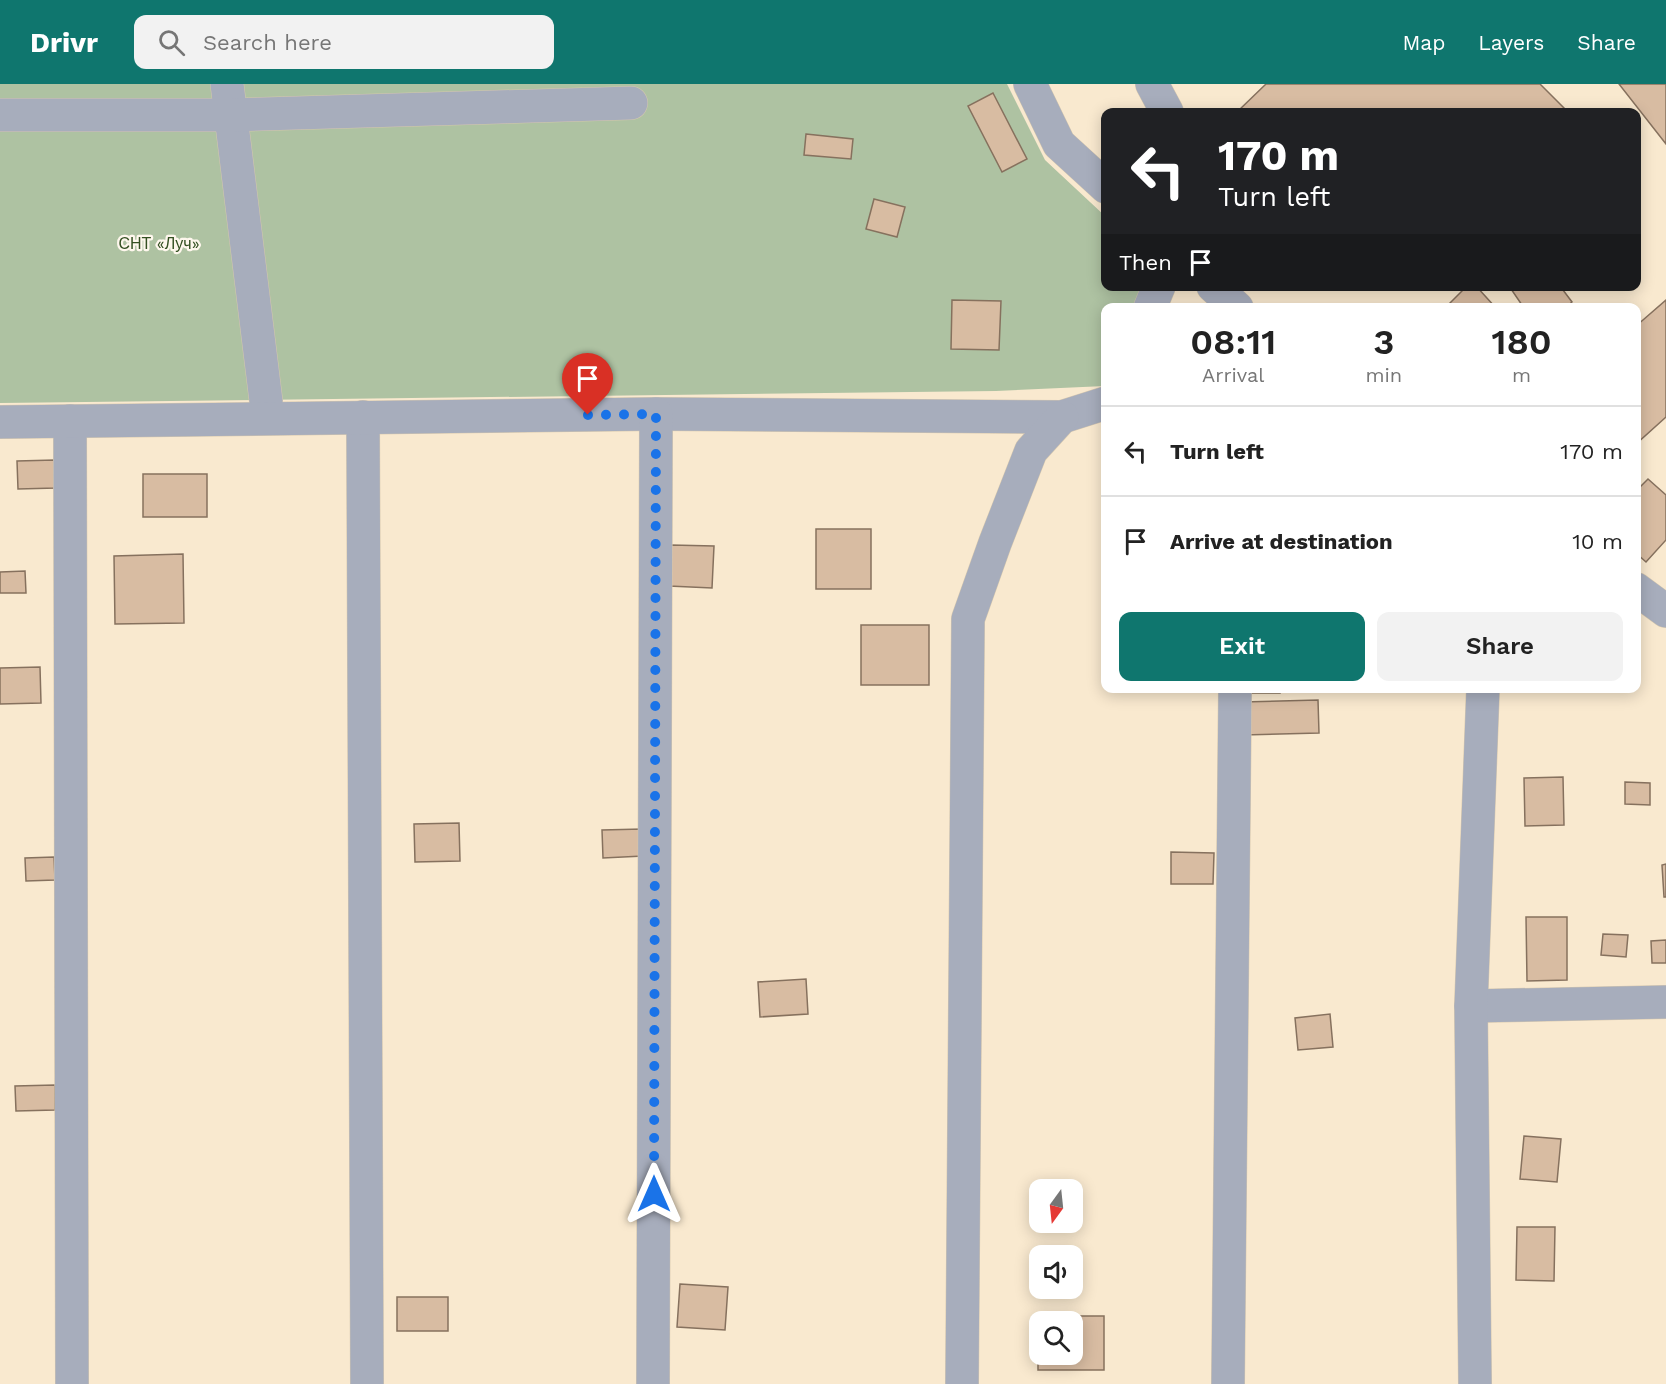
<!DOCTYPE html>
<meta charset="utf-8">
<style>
body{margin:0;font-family:"Work Sans",sans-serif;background:#f2f2f2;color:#222;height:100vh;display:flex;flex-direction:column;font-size:22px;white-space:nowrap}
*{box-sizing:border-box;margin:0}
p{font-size:20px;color:#767676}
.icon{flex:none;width:33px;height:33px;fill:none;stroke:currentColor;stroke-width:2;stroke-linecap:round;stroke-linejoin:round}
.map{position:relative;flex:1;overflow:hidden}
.sheet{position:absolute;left:1101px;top:219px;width:540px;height:390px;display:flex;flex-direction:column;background:#fff;border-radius:12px;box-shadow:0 3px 15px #0003}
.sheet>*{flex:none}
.hud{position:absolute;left:1101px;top:24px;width:540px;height:183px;border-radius:12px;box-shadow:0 3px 15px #0003;background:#202124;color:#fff;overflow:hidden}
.needle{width:39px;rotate:195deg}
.fabs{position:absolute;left:1029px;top:1095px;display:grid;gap:12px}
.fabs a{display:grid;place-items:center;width:54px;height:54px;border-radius:12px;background:#fff;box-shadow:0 3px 15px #0003;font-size:30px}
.pin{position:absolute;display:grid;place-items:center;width:51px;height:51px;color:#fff;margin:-62px -26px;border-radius:50% 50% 50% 0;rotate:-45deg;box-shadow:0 0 6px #0007}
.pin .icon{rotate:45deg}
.me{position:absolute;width:66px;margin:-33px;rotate:0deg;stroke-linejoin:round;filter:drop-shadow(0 0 4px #0008)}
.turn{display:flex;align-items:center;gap:21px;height:126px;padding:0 18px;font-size:27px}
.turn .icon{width:78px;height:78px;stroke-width:2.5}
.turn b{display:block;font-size:42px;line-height:51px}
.then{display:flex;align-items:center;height:57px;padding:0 18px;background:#0003;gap:12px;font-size:22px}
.eta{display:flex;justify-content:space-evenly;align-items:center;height:102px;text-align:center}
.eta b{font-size:36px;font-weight:600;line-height:42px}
.cta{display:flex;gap:12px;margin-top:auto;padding:12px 18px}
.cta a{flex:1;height:69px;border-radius:12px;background:#0f766e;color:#fff;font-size:24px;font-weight:600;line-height:69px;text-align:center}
.cta a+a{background:#f2f2f2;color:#222}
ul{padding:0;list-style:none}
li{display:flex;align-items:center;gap:18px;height:90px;padding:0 18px;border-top:2px solid #e0e0e0}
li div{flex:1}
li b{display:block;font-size:22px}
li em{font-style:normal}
header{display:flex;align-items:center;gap:36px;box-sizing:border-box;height:84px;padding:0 30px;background:#0f766e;color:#fff}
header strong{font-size:28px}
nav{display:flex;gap:33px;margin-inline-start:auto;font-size:21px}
.search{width:420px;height:54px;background:#f2f2f2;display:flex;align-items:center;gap:15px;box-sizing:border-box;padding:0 21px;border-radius:12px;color:#767676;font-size:22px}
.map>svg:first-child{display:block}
.green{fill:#aec2a2}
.building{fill:#d8bca2;stroke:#86715e;stroke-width:1.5}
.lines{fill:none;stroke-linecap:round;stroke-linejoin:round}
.minor-casing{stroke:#d5c7af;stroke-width:34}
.minor{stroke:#a7adbc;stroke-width:33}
.route{stroke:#1a73e8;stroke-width:10;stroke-dasharray:0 18}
.labels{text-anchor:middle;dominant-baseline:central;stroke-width:4.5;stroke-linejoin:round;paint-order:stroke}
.park-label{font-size:16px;fill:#345022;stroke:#fef7ed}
</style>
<header>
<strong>Drivr</strong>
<div class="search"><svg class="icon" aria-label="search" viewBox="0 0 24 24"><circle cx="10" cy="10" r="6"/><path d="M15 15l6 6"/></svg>Search here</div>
<nav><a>Map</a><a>Layers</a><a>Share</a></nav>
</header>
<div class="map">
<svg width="1666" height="1300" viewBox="0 0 1666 1300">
<rect width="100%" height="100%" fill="#f9e9cf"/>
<path class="green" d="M0 0H1007L1045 76 1105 132 1106 202 1143 203 1137 223 1106 224 1105 302 996 307 0 319Z"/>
<g class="building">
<path d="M1266 0H1540L1568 28H1237Z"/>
<path d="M1619 0H1666V60Z"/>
<path d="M993 9 1027 75 1002 88 968 22Z"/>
<path d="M806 50 853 55 851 75 804 71Z"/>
<path d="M874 115 905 123 897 153 866 145Z"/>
<path d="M1467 202H1476L1496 224H1445Z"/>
<path d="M1509 202H1560L1572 218 1565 224H1524Z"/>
<path d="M952 216 1001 217 999 266 951 265Z"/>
<path d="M1666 216V333L1636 360V242Z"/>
<path d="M55 376 56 404 18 405 17 377Z"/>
<rect x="143" y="390" width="64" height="43"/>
<path d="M1648 395 1666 411V456L1646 478 1636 469V407Z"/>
<rect x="816" y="445" width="55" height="60"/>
<path d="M671 461 714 462 712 504 669 502Z"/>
<path d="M183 470 184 539 115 540 114 472Z"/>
<path d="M25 487 26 509H0V488Z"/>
<rect x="861" y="541" width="68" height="60"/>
<path d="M40 583 41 619 0 620V584Z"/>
<rect x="1250" y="604" width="30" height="5"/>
<path d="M1318 616 1319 649 1243 651 1242 618Z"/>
<path d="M1563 693 1564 741 1525 742 1524 694Z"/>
<path d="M1625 698 1650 699V721L1625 720Z"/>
<path d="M459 739 460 777 415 778 414 740Z"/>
<path d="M642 745 643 772 603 774 602 746Z"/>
<path d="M1171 768 1214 769 1213 800H1171Z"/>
<path d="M54 773 55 796 26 797 25 774Z"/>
<path d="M1666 780V813H1664L1662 781Z"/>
<path d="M1526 833H1567V896L1527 897Z"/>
<path d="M1603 850 1628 851 1626 873 1601 871Z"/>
<path d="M1666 856V879H1652L1651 857Z"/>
<path d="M806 895 808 930 760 933 758 898Z"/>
<path d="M1330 930 1333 963 1298 966 1295 934Z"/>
<path d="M55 1001V1026L16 1027 15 1002Z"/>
<path d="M1524 1052 1561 1055 1557 1098 1520 1095Z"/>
<path d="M1517 1143H1555L1554 1197 1516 1196Z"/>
<path d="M680 1200 728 1203 725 1246 677 1243Z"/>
<rect x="397" y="1213" width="51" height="34"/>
<path d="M1050 1232H1104V1286H1038V1270H1072V1238H1050Z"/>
</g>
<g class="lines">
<defs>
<g id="minor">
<path d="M227 0 266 317"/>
<path d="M1030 0 1059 60 1106 103"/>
<path d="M1152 0 1167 28"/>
<path d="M0 31H231L631 19"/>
<path d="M1213 202 1237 224"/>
<path d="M1150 224 1159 202"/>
<path d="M363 333 367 1300"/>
<path d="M70 337 72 1300"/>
<path d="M0 338 656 330 1062 333 1106 319"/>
<path d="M1636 505 1666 527"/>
<path d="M1471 922 1666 918"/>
<path d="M653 1300 656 330"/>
<path d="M962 1300 968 535 995 459 1031 367 1062 333"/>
<path d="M1228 1300 1235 604"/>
<path d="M1475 1300 1471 922 1483 604"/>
</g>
</defs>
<use href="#minor" class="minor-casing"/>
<use href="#minor" class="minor"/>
</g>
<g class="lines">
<path class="route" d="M588 331 656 330 654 1110"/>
</g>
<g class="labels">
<g class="park-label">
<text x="159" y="159">СНТ «Луч»</text>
</g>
</g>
</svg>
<div class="fabs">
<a><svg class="needle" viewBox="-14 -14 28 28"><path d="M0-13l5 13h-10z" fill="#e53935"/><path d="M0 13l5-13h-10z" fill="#767676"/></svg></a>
<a><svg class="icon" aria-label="sound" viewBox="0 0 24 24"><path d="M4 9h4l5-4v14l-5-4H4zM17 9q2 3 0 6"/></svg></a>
<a><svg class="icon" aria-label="search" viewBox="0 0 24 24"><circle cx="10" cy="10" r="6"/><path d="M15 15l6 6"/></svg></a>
</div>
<div class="pin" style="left:588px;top:331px;background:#d93025"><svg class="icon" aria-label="arrive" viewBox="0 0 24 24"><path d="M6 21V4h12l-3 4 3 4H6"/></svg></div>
<svg class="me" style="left:654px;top:1110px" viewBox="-20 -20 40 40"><path d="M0-17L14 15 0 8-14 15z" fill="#1a73e8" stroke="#fff" stroke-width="4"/></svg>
<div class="hud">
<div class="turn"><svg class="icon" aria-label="left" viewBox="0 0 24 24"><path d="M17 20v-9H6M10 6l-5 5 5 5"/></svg><div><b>170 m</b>Turn left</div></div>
<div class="then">Then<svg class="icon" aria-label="arrive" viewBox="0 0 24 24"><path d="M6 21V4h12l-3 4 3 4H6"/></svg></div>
</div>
<section class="sheet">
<div class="eta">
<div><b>08:11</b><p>Arrival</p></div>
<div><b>3</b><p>min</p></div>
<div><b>180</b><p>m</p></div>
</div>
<ul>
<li><svg class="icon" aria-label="left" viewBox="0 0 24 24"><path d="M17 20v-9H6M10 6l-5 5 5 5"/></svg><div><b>Turn left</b></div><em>170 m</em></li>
<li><svg class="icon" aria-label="arrive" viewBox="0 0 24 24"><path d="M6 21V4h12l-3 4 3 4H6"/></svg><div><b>Arrive at destination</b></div><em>10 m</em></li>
</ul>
<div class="cta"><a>Exit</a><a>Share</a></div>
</section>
</div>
